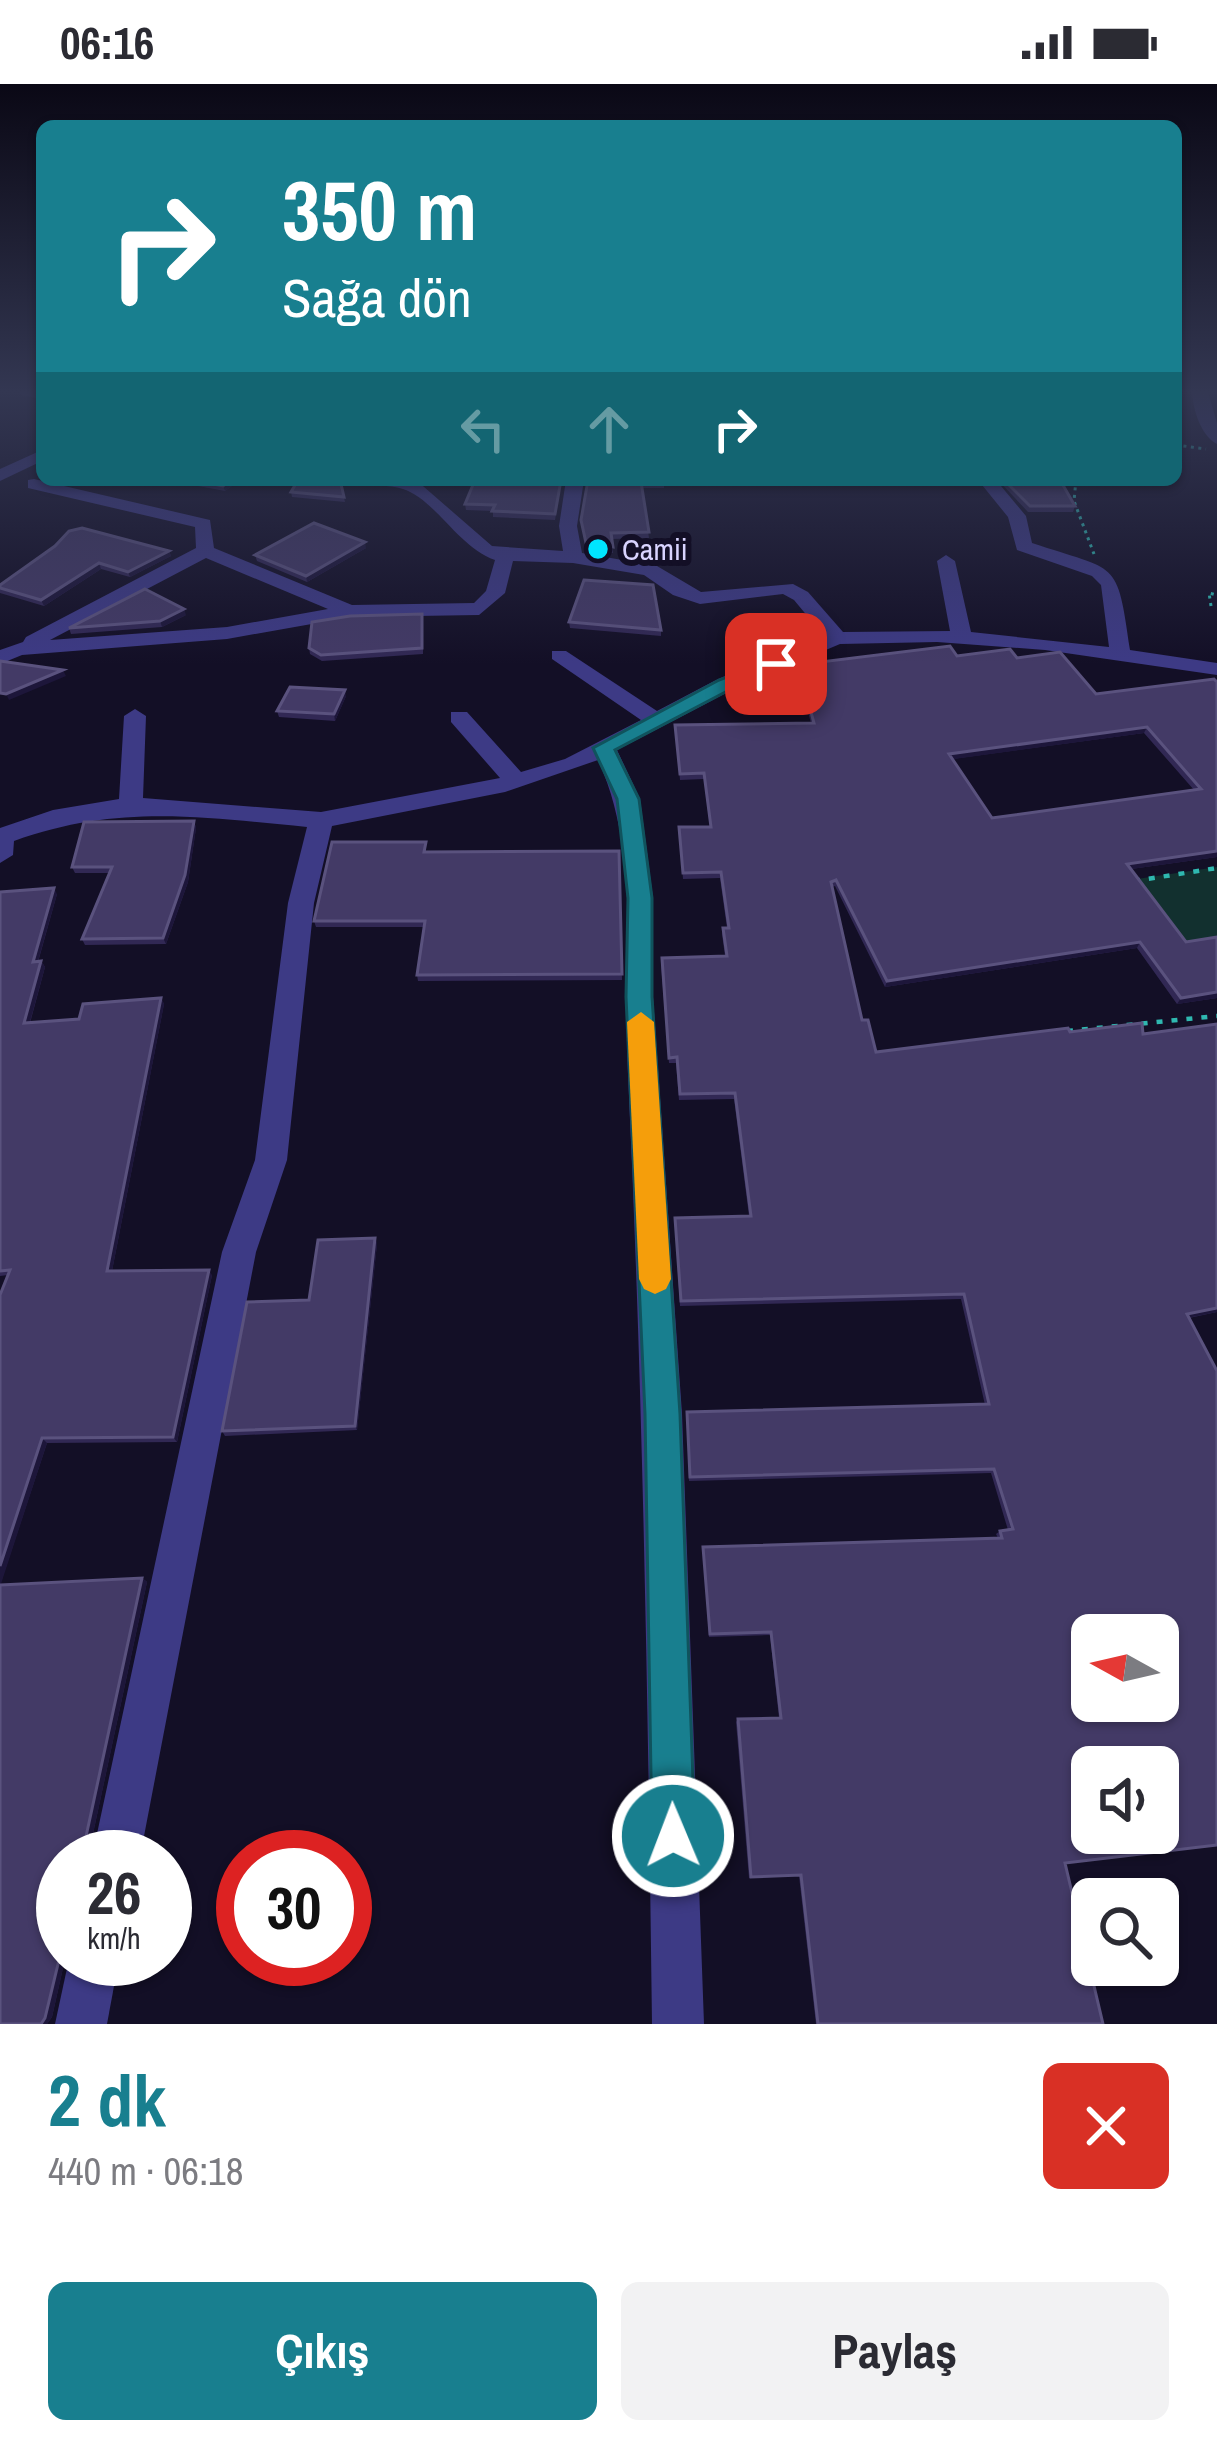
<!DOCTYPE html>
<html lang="tr">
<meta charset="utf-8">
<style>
body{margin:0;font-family:"Archivo Narrow",sans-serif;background:#f2f2f3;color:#2b2b33;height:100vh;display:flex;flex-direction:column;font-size:45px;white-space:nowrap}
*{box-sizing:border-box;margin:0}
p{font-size:39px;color:#7c7c81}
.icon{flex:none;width:66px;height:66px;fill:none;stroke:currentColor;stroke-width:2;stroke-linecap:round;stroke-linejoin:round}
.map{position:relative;height:1940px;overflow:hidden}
.side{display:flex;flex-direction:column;background:#fff;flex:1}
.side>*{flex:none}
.top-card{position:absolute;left:36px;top:36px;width:1146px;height:366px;border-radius:18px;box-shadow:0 3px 9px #0004;background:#187f8f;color:#fff;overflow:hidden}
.needle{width:78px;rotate:278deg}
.buttons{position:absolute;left:1071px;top:1530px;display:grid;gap:24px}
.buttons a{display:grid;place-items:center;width:108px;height:108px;border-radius:18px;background:#fff;box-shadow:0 3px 9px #0004;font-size:60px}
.speed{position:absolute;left:36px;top:1746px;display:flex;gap:24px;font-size:60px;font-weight:700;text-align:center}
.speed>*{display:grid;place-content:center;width:156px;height:156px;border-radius:50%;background:#fff;box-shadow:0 3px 9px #0004;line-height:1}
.speed small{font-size:30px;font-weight:400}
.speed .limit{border:18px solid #d22;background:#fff;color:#111}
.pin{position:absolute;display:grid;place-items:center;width:102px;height:102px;color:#fff;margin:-51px;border-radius:24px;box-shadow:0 6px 18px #0006}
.me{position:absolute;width:132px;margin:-66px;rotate:359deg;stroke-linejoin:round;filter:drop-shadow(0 0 9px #0008)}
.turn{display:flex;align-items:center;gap:42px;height:252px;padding:0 48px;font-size:54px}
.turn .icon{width:156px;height:156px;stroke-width:2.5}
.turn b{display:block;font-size:84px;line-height:102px}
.lanes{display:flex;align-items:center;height:114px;padding:0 48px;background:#0003;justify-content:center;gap:60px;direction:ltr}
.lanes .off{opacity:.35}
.round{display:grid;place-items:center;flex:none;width:126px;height:126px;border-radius:18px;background:#f2f2f3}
.overview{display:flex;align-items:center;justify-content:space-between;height:204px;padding:0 48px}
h1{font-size:72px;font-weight:800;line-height:90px;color:#187f8f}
.primary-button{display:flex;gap:24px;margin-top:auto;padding:24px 48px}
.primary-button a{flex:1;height:138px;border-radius:18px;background:#187f8f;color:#fff;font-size:48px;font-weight:800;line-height:138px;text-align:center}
.primary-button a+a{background:#f2f2f3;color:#2b2b33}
.status{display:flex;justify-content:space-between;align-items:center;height:84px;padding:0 60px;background:#fff;direction:ltr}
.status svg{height:33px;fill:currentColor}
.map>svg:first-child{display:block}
.green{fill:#12302f}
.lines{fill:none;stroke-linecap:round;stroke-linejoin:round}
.path-far1{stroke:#2fb8b0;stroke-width:3;stroke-dasharray:3 4.5;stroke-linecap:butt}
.path{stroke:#2fb8b0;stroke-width:4.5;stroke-dasharray:6 9;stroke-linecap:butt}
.minor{fill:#3d3a85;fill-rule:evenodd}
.wall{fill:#312854;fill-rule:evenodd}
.shaded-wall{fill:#1d163a}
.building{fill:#433a66;stroke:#5a527e;stroke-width:3;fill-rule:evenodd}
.route{fill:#187f8f;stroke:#10535d;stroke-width:3}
.slow{fill:#f59e0b}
.poi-dot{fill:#00e5ff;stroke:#130f26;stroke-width:4.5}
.labels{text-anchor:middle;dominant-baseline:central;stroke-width:12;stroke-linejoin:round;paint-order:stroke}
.far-poi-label{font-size:30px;fill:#d9d4ff;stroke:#130f26;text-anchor:start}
</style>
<div class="status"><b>06:16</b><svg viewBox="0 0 49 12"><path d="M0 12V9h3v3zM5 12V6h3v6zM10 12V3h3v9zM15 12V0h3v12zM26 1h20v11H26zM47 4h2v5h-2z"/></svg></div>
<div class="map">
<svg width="1217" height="1940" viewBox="0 0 1217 1940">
<rect width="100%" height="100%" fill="#130f26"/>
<path class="green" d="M1217 783V857L1187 861 1137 795Z"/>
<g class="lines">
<g class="path-far1">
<path d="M1176 361 1206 365"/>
<path d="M1076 396 1074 417 1094 470"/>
<path d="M1211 522 1209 509 1217 511"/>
</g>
<g class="path">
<path d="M1134 797 1217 784"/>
<path d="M1067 947 1217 932"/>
</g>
<g class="minor">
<path d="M19 308H42V315L21 311Z"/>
<path d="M1192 308H1208L1217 339V360C1201 352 1193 326 1192 308Z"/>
<path d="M42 366V377L0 397V385Z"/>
<path d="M34 395 210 436 214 464 352 521 474 519 486 507 495 476C458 463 435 415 403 405 384 398 363 407 346 396H416L492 462 563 467 559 442 566 396H584L577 442 582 469 657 482 701 508 793 500 808 508 843 548 950 547 937 477 946 471 955 477 971 548 1109 563 1101 501 1092 492 1017 466 1008 433 978 396H996L1026 432 1032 459C1118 488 1117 473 1130 566L1217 579V591L1045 566 937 558 840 560 734 605 617 666 640 715 653 814V913L682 1330 704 1940H652C648 1623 643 1307 628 991 623 888 642 772 598 676L505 708 332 742 314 819 287 1076 256 1168 140 1773H92L222 1168 255 1076 288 819 307 743C201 733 117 720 14 757L13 771 0 779V744L53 726 119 715 124 632 135 625 146 632 143 714 321 728 500 694 451 638V628H467L521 688 565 675 641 636 552 575V567H566L657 627 718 595 824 552 794 516 783 510 700 520 673 511 644 491 573 479 513 477 505 509 479 531 351 533 227 555 22 571 0 580V566L23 558 26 553 196 464 195 443 28 404V396ZM206 474 328 525 227 543 50 556Z"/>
<path d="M69 1875H119L107 1940H55Z"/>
</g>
</g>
<g class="wall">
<path d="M166 396H240L225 407Z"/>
<path d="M340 396 345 418 292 413 291 408Z"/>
<path d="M475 396H562L555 436 493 433V427L466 426 465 420Z"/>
<path d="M588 396H664V404H642L649 454 611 455 613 469 586 465 581 436Z"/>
<path d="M998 396H1060L1075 422 1073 428H1028Z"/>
<path d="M55 462 169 467 171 472 130 493 101 485 44 522 0 509V501Z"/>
<path d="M366 464 307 498 257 477 255 471Z"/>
<path d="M186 531 162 543 71 550 69 544Z"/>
<path d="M423 536V570L322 577 310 570 309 564Z"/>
<path d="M569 538 661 546V552L570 544Z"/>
<path d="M734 542 797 558 751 569 733 548Z"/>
<path d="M957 572 1017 574 1096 610 1214 595 1217 773 1131 785 1217 914 1177 920 1137 864 885 903 835 802 832 803 862 936 876 968 1070 948 1143 950 1217 940V1228L1189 1234 1065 1779 1103 1940H816L799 1792 749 1794 736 1638 738 1635 779 1634 770 1551 709 1553 703 1463 998 1454 996 1450 1000 1447 1008 1446 991 1389 689 1397 687 1333 985 1321 961 1215 680 1222 675 1140 749 1132 734 1015 679 1016 676 979H669L661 880 725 872 722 850 723 844H727L720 794 683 795 679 743H710L704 695 680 696 675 641 811 639 796 584 797 578H821ZM1144 649 1194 706 992 734 952 675Z"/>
<path d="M346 612 335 637 279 633 277 627Z"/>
<path d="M194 737 196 744 188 798 166 860 85 861 82 855 109 789H75L72 783Z"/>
<path d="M426 758V768L619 767 622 896 418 897 417 891 424 843H316L314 837Z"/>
<path d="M0 808 57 810 38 878 41 877 45 883 30 939 79 935 161 914 164 920 112 1187 212 1191 177 1358 47 1359 0 1501 142 1494 147 1498 88 1773H63V1875H65L52 1933 47 1940H0V1211L8 1191 0 1192Z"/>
<path d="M375 1154 377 1160 357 1346 225 1352 222 1347 309 1216Z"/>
</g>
<g class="shaded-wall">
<path d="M231 396H240L225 407 223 402Z"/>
<path d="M365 458 366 464 307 498 306 492Z"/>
<path d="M169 467 171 472 130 493 128 488Z"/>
<path d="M99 479 101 485 44 522 41 516Z"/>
<path d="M184 525 186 531 162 543 160 537Z"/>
<path d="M798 552 797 558 751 569 752 564Z"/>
<path d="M63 586 66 592 9 616 6 610Z"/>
<path d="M345 606 346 612 335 637 334 630Z"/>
<path d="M1147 643 1144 649 947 676 949 670Z"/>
<path d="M194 737 196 744 188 798 166 860 163 854Z"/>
<path d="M1217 767V773L1124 786 1127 780Z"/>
<path d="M54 804 57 810 36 884 33 878Z"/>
<path d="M1140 858 1137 864 885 903 887 897Z"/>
<path d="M41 877 45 883 28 945 24 939Z"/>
<path d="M1217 908V914L1177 920 1181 914Z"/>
<path d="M161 914 164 920 111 1192 107 1187Z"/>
<path d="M375 1154 377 1160 357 1346 355 1342Z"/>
<path d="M209 1186 212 1191 177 1358 173 1353Z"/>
<path d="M1217 1224V1228L1182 1235 1187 1230Z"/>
<path d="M42 1354 47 1359 0 1503V1482Z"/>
<path d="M142 1494 147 1498 88 1773H83L82 1771Z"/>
<path d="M60 1872H63V1875H65L52 1933 47 1940H41Z"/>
</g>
<g class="building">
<path d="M193 396H231L223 402Z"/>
<path d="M298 396H340L344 413 291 408Z"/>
<path d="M475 396H561L555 430 492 427 495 421 465 420Z"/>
<path d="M588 396H664V398H641L649 448 611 449 613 463 586 459 581 436Z"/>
<path d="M1004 396H1060L1075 422H1030Z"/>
<path d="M314 439 365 458 306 492 255 471Z"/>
<path d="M82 444 169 467 128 488 99 479 41 516 0 504V501L55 462 69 447Z"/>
<path d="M584 496 653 501 661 546 569 538Z"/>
<path d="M145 505 184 525 160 537 69 544Z"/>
<path d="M422 530V564L321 571 309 564 312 538 350 532Z"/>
<path d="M780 533 798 552 752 564 734 542Z"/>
<path d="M950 562 957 572 1010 565 1017 574 1060 568 1096 610 1214 595 1217 598V767L1127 780 1186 858 1217 853V908L1181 914 1140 858 887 897 836 796 831 798 862 936H868L876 968 1068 944 1070 948 1142 939 1143 950 1217 940V1224L1187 1230 1217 1287V1761L1065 1779 1103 1940H818L801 1791 751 1793 738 1635 781 1634 771 1548 710 1550 703 1463 1002 1454 1000 1447 1013 1445 994 1385 690 1393 687 1328 989 1320 964 1210 681 1217 675 1134 751 1132 735 1009 680 1010 677 973 669 974 662 874 727 872 723 844H729L721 788 683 789 679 743H711L704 689 680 690 675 641 814 639 797 578 814 570 821 578ZM1147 643 1201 705 992 734 949 670ZM1092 1551H1158V1617H1092ZM1092 1683H1158V1749H1092Z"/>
<path d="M0 577 63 586 6 610 0 609Z"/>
<path d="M290 603 345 606 334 630 277 627Z"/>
<path d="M194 737 185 791 163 854 82 855 112 783H72L84 738Z"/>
<path d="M332 758H426L424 768 619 767 622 890 417 891 425 837H314Z"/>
<path d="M54 804 33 878 41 877 24 939 79 935 83 920 161 914 107 1187 209 1186 173 1353 42 1354 0 1482V1211L10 1186 0 1187V808Z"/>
<path d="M375 1154 355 1342 222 1347 247 1218 309 1216 318 1156Z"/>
<path d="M142 1494 82 1771 83 1773H63V1872H60L45 1934 41 1940H0V1501Z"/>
</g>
<linearGradient id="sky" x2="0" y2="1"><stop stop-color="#0a0815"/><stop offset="0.53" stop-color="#333752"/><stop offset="1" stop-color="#333752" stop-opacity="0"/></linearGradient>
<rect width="1217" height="580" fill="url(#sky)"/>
<path class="route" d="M776 574 782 576V584L733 604 615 666 639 715 652 814V913L680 1330 695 1752 689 1768 673 1774 658 1768 652 1752 645 1330 626 913 628 814 617 715 593 664 719 596Z"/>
<path class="slow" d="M641 928 654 938 671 1195 666 1205 655 1210 644 1205 639 1195 627 938Z"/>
<circle class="poi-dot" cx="598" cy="465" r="12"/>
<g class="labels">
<g class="far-poi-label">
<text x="622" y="465">Camii</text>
</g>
</g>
</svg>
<div class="buttons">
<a><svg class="needle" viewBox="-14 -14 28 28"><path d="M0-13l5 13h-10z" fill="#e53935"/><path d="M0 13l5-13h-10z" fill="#7c7c81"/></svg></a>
<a><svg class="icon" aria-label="sound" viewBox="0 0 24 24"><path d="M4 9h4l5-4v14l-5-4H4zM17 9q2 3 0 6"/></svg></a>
<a><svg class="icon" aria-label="search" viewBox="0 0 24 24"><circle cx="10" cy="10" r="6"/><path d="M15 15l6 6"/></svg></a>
</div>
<div class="speed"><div>26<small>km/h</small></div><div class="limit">30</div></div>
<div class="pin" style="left:776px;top:580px;background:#d93025"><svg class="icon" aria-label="arrive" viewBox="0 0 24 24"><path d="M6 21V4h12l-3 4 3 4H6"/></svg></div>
<svg class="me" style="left:673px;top:1752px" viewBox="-20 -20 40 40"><circle r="17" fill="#187f8f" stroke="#fff" stroke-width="3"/><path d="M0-11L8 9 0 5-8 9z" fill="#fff"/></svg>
<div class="top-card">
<div class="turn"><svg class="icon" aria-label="right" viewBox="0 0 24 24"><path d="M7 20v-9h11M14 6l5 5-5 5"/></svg><div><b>350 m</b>Sağa dön</div></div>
<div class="lanes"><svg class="icon off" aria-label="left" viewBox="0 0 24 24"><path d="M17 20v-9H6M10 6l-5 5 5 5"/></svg><svg class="icon off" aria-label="ahead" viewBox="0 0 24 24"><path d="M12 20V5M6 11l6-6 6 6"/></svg><svg class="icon" aria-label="right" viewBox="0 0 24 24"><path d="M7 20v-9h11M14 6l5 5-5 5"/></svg></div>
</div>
</div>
<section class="side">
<div class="overview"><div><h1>2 dk</h1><p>440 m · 06:18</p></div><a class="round" style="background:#d93025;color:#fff"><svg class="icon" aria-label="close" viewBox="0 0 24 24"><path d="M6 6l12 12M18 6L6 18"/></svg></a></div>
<div class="primary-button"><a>Çıkış</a><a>Paylaş</a></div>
</section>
